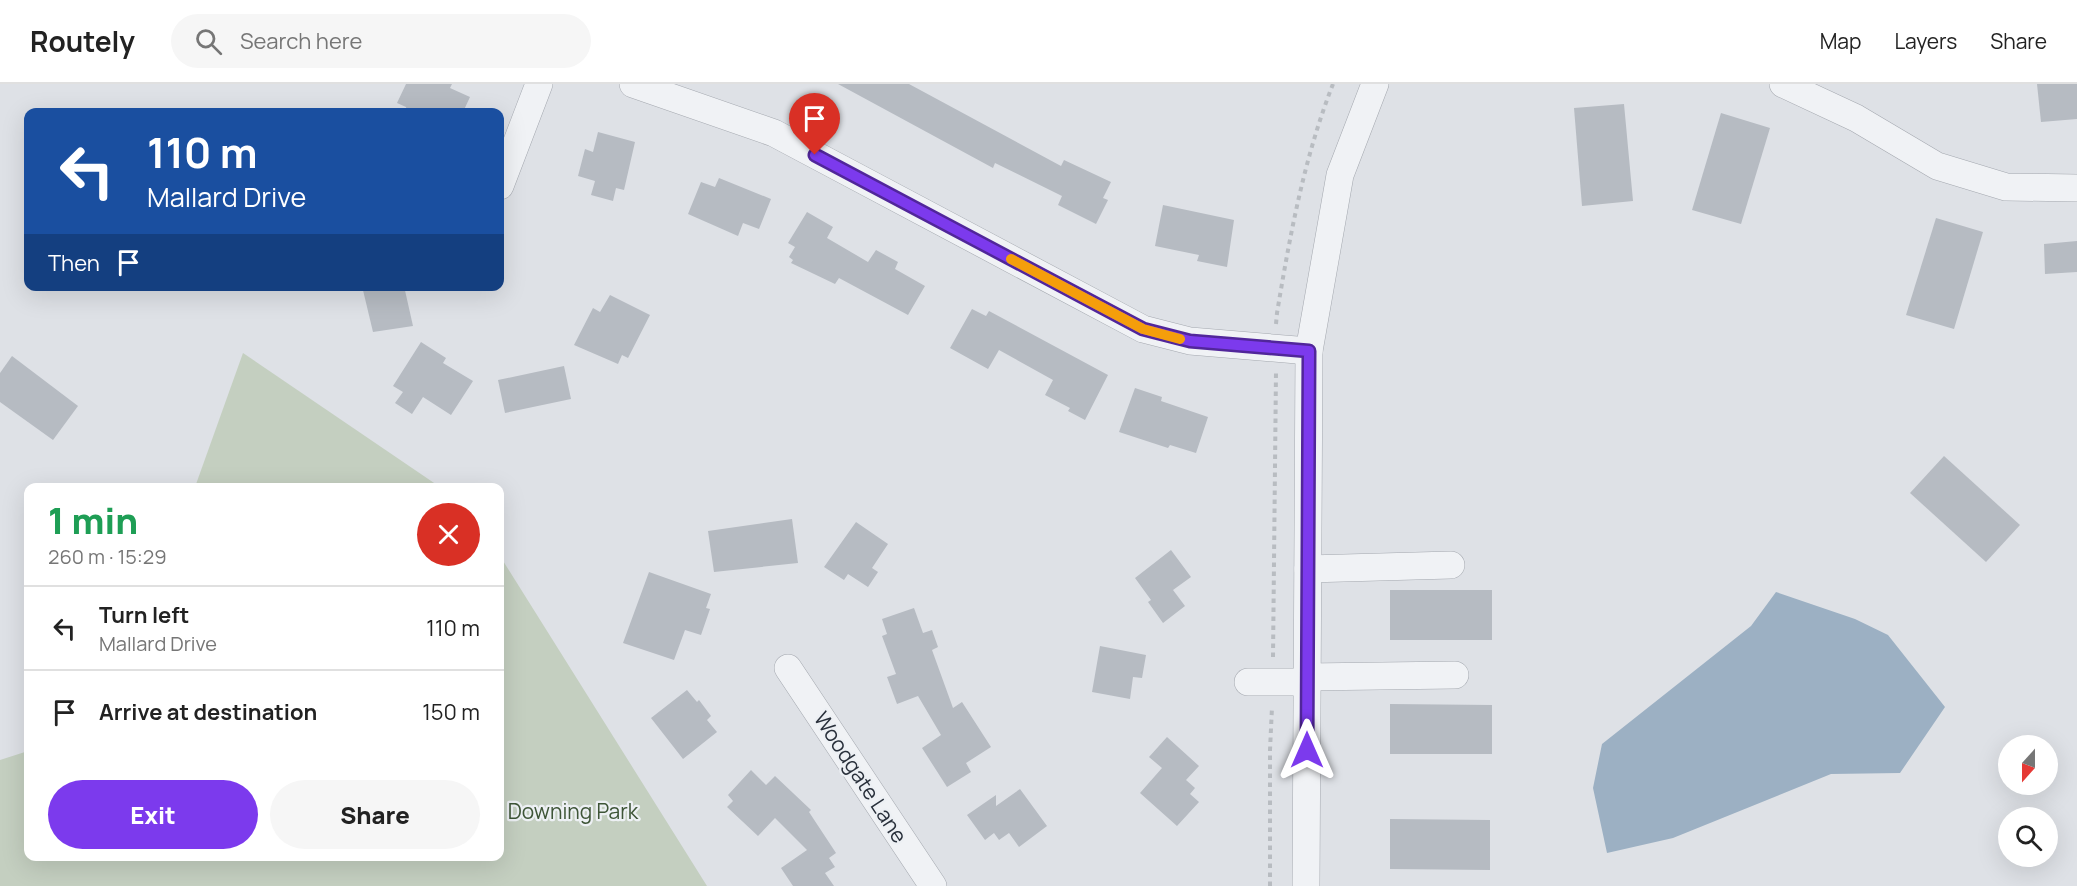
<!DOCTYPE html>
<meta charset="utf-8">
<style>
body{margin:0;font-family:Manrope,sans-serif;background:#f6f6f6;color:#222;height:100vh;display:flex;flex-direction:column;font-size:22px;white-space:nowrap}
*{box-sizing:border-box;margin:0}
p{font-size:20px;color:#767676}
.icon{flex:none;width:33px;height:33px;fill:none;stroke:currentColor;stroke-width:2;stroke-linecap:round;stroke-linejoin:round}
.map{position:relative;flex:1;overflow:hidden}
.details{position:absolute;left:24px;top:399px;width:480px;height:378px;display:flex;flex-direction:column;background:#fff;border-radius:12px;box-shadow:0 6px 24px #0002}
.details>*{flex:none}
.top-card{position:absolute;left:24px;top:24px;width:480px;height:183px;border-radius:12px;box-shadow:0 6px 24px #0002;background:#1a4fa0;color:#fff;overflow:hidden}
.needle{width:39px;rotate:201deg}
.fabs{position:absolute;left:1998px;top:651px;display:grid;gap:12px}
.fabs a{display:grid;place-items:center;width:60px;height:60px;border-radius:50%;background:#fff;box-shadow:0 6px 24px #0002;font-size:30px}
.pin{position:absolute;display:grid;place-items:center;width:51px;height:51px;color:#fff;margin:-62px -26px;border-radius:50% 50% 50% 0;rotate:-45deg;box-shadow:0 0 6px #0007}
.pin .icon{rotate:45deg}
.me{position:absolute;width:66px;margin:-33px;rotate:0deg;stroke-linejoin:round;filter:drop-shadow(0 0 4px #0008)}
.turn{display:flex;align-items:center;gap:21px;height:126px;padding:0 24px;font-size:27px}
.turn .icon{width:78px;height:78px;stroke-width:2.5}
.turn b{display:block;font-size:42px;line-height:51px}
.then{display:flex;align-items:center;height:57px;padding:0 24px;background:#0003;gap:12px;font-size:22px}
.round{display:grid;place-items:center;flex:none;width:63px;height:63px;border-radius:32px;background:#f6f6f6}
.head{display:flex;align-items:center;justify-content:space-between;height:102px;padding:0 24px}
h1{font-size:36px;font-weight:800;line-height:45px;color:#1e9e55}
.action{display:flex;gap:12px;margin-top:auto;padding:12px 24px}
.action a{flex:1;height:69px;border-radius:36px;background:#7c3aed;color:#fff;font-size:24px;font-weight:800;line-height:69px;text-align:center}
.action a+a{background:#f6f6f6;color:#222}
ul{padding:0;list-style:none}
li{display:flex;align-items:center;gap:18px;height:84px;padding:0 24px;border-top:2px solid #e0e0e0}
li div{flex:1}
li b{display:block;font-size:22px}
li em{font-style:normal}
header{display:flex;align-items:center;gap:36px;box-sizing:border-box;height:84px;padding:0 30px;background:#fff;border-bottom:2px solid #e0e0e0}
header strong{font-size:28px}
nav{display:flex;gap:33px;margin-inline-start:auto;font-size:21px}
.search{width:420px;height:54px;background:#f6f6f6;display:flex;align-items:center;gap:15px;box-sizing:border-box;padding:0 21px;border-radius:33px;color:#767676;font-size:22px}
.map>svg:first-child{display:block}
.green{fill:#c4cfc0}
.water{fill:#9cb0c3}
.building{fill:#b6bbc2}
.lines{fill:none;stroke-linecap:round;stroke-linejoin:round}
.minor-casing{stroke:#a4a8af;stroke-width:28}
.path{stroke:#b8bcc1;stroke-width:4;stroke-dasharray:4.5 4.5;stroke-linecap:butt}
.minor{stroke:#f0f2f5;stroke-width:27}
.route-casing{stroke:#51269a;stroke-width:15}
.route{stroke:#7c3aed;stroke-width:10}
.slow{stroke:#f59e0b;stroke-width:10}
.labels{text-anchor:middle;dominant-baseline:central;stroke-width:4.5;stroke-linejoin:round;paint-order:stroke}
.street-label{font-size:21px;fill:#29303b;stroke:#edf0f4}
.park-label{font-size:21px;fill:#3e5537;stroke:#edf0f4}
</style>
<header>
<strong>Routely</strong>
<div class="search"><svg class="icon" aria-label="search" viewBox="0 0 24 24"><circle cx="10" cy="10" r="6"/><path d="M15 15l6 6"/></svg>Search here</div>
<nav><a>Map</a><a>Layers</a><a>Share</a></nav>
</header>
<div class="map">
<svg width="2077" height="802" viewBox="0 0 2077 802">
<rect width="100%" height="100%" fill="#dee1e6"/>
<g class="green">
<path d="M243 269 440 403H195Z"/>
<path d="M500 472 707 802H0V676L28 667V772H500Z"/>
</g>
<path class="water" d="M1776 508 1855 535 1888 551 1945 623 1900 689 1831 690 1673 754 1607 769 1593 704 1602 660 1751 542Z"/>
<g class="building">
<path d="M406 0H452L450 4 470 13 463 28H407L406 23 397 19Z"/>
<path d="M838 0H909L1061 82 1064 76 1111 98 1103 114 1108 116 1096 140 1058 121 1062 112 995 79 993 84Z"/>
<path d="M2037 0H2077V35L2041 38Z"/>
<path d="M1624 20 1633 117 1582 122 1574 24Z"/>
<path d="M1721 29 1770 44 1741 140 1692 126Z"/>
<path d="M598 48 635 58 624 106 616 104 613 117 591 111 595 97 578 92 585 65 593 68Z"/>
<path d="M719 94 771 115 759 145 743 139 738 152 688 130 701 98 715 103Z"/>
<path d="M1163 121 1234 136 1227 183 1197 177 1199 171 1155 162Z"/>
<path d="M807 128 833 143 827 154 868 178 876 166 898 178 895 185 925 202 908 231 839 194 835 200 791 179 793 176 789 173 795 163 788 159Z"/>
<path d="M1936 134 1983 148 1954 245 1906 231Z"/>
<path d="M2077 157V188L2045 190 2044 160Z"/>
<path d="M362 202H404L413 242 373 248Z"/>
<path d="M610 211 650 231 628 274 622 271 618 280 574 261 593 224 600 228Z"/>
<path d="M972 225 986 232 989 227 1108 291 1085 336 1068 327 1070 324 1045 311 1053 296 999 266 988 285 950 264Z"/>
<path d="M421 258 446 274 443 279 473 297 451 331 423 313 412 330 395 319 403 308 393 302Z"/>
<path d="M12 272 78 322 53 356 0 318V289Z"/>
<path d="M564 282 571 315 505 329 498 296Z"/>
<path d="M1135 304 1162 313 1161 317 1208 333 1196 369 1170 361 1168 364 1119 348Z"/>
<path d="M1944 372 2020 441 1986 478 1910 409Z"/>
<path d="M792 435 798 479 714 488 708 447Z"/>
<path d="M856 438 888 460 872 484 878 488 868 503 848 490 844 496 824 483Z"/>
<path d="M1171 466 1191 493 1173 506 1185 522 1163 539 1148 518 1151 516 1135 494Z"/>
<path d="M649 488 711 510 706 524 710 525 701 551 685 546 674 576 623 559Z"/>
<rect x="1390" y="506" width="102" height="50"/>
<path d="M914 524 923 549 932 546 938 563 932 566 953 624 962 618 991 663 966 679 971 688 947 703 922 664 941 651 918 612 897 620 887 593 896 590 882 552 887 550 882 535Z"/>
<path d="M1100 562 1146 571 1142 594 1133 593 1130 615 1092 608Z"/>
<path d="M687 606 697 618 699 616 711 632 707 636 717 648 683 675 651 634Z"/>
<path d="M1390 620 1492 621V670H1390Z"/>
<path d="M1167 653 1199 682 1186 696 1195 704 1190 710 1199 718 1177 742 1140 709 1162 684 1149 673Z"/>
<path d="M751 686 766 701 775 692 811 726 809 728 836 769 829 774 835 783 825 789 834 802H793L781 784 807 766 775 734 758 752 727 723 733 717 728 711Z"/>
<path d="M1020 705 1047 742 1019 763 1009 749 999 756 994 749 985 756 967 731 996 711V722Z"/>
<path d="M1390 735 1490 736V786L1390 785Z"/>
</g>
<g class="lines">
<defs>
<g id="minor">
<path d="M633 0 774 49 1143 245 1190 257 1309 267"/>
<path d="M1783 0 1856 34 1937 82 2006 103 2077 104"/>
<path d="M500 102 539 0"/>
<path d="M1308 485 1451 481"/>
<path d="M788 584 933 802"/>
<path d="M1307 593 1455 591"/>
<path d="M1248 598H1307"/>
<path d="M1306 802 1309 267 1340 91 1375 0"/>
</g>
</defs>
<use href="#minor" class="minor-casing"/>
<g class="path">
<path d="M1276 240 1277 229C1290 151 1304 74 1333 0"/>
<path d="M1273 573 1276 287"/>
<path d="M1270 802V666L1272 623"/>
</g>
<use href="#minor" class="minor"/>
</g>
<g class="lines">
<defs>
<path id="route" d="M815 71 1143 245 1190 257 1309 267 1307 666"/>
</defs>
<use href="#route" class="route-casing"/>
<use href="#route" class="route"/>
<path class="slow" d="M1011 175 1143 245 1180 255"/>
</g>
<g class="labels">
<g class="street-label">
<text transform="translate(861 693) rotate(57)">Woodgate Lane</text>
</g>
<g class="park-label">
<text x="573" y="727">Downing Park</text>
</g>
</g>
</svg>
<div class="fabs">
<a><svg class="needle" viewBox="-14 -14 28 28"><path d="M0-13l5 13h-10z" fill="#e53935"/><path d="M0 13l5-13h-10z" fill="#767676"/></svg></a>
<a><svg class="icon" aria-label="search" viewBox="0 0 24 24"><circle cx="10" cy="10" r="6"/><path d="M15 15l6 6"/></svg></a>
</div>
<div class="pin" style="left:815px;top:71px;background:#d93025"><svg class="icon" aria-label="arrive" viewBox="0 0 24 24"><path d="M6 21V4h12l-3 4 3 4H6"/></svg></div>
<svg class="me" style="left:1307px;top:666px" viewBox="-20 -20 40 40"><path d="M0-17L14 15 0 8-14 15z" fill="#7c3aed" stroke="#fff" stroke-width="4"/></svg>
<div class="top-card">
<div class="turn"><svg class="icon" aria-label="left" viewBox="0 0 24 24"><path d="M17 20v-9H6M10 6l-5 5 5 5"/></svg><div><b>110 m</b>Mallard Drive</div></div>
<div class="then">Then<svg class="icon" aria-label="arrive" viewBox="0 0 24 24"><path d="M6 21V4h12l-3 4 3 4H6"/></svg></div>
</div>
<section class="details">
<div class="head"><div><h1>1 min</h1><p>260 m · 15:29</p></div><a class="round" style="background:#d93025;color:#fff"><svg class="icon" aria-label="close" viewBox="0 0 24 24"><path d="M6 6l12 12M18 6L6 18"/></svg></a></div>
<ul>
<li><svg class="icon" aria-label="left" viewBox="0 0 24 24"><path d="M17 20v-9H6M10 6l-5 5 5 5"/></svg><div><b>Turn left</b><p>Mallard Drive</p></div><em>110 m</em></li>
<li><svg class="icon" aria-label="arrive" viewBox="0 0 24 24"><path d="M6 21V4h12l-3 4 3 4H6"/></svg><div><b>Arrive at destination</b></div><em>150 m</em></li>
</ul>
<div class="action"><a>Exit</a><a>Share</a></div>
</section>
</div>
